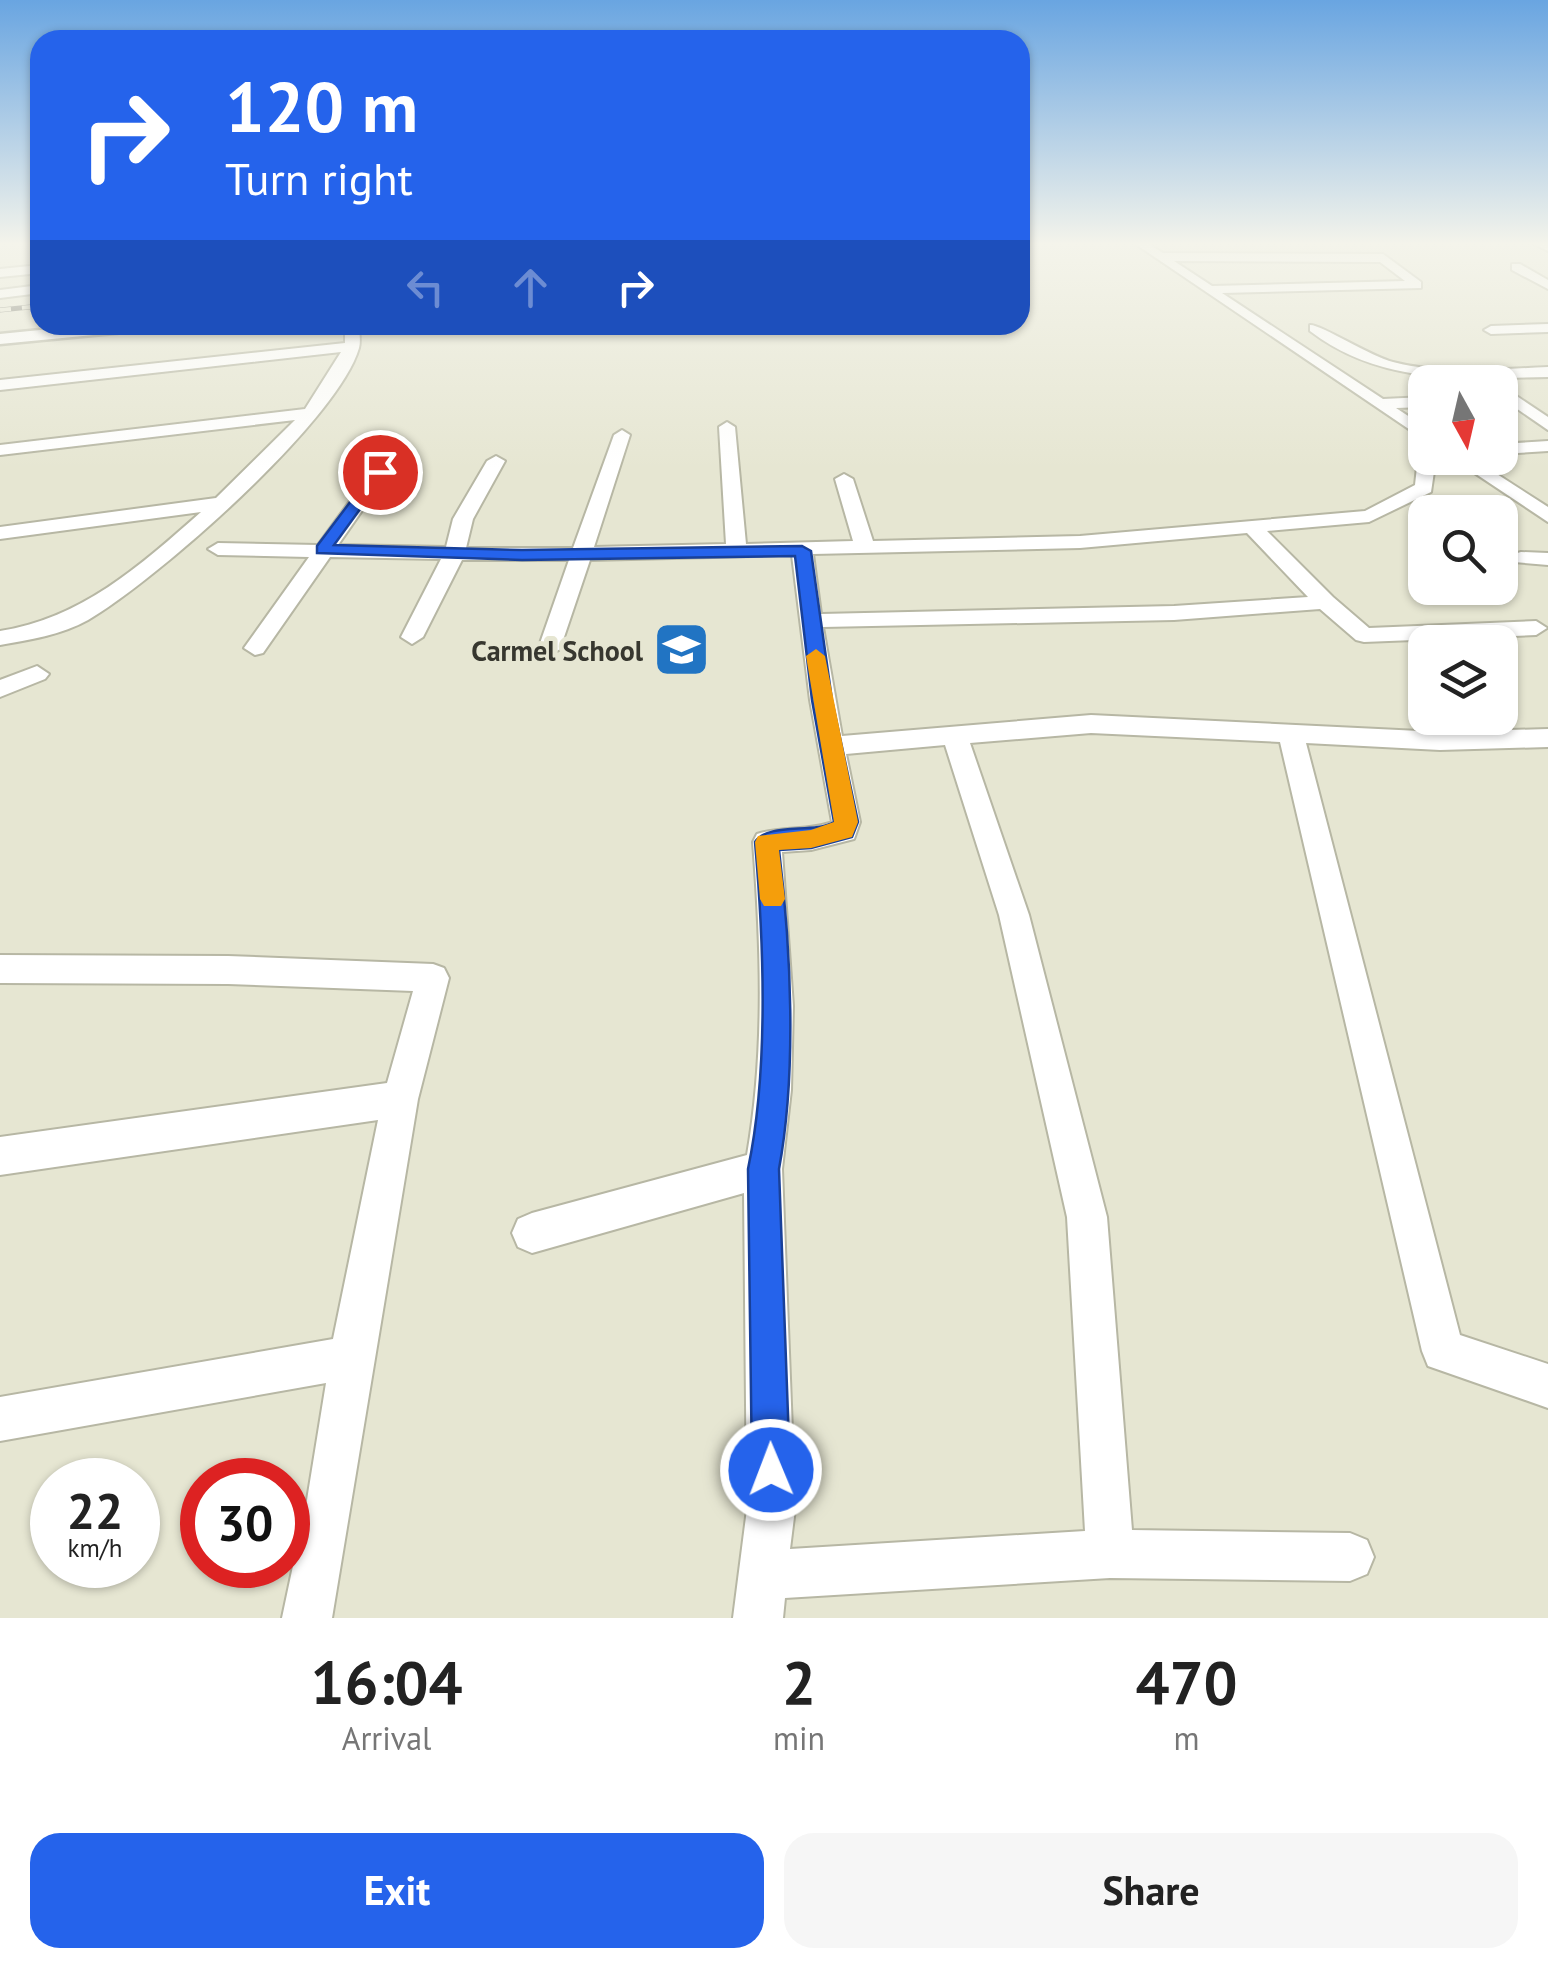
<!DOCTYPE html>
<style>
body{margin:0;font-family:"PT Sans",sans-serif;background:#f6f6f6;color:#222;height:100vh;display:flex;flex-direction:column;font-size:38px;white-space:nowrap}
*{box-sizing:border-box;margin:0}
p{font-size:32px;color:#767676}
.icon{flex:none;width:55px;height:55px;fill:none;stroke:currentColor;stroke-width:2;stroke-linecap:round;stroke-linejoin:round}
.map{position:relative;height:1618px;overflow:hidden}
.details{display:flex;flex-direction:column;background:#fff;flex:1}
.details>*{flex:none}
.hud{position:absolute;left:30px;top:30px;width:1000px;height:305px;border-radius:30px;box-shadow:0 2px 8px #0004;background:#2563eb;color:#fff;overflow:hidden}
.needle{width:65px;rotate:172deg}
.buttons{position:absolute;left:1408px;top:365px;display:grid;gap:20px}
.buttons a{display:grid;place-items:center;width:110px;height:110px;border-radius:20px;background:#fff;box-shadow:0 2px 8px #0004;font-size:50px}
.speed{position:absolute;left:30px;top:1458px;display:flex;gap:20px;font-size:50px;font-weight:700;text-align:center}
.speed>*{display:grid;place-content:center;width:130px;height:130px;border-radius:50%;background:#fff;box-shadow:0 2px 8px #0004;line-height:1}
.speed small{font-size:25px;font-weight:400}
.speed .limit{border:15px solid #d22;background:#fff;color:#111}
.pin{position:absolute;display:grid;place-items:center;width:85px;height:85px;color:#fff;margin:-42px;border:5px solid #fff;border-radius:50%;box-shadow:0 2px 10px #0007}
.me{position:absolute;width:110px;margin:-55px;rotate:359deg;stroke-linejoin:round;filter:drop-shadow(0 0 8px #0008)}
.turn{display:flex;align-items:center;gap:35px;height:210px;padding:0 30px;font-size:45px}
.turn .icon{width:130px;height:130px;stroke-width:2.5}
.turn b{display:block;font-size:70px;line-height:85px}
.lanes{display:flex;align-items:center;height:95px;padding:0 30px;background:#0003;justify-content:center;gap:50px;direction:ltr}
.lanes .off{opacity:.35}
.eta{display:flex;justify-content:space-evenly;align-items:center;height:170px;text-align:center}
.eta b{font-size:60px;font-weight:700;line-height:70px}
.action{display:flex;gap:20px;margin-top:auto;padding:20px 30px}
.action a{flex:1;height:115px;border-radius:30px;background:#2563eb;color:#fff;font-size:40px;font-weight:700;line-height:115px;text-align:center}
.action a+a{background:#f6f6f6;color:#222}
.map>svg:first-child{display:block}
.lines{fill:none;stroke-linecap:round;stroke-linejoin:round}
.minor-casing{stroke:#b7b7a4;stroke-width:4}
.major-casing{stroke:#b7b7a4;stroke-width:5}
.minor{fill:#fff;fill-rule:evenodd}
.major{fill:#fff;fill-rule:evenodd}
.rail-casing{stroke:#6f6f63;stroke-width:5}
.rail{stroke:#e6e6d2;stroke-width:4;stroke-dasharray:11;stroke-linecap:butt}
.route{fill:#2563eb;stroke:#184099;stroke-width:2.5}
.slow{fill:#f59e0b}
.labels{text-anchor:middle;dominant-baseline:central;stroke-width:10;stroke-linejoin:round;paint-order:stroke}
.poi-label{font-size:28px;font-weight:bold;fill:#37372f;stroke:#e6e6d2;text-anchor:end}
</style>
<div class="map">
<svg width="1548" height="1618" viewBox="0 0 1548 1618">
<rect width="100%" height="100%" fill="#e6e6d2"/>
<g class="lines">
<defs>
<g id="minor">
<path d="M1134 243H1147L1163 253 1383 254 1421 282V288L1222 293 1383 399 1425 397V407L1396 408 1425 427V440ZM1174 261 1380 262 1405 281 1212 286Z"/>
<path d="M1532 243H1548V251Z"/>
<path d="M1512 264H1520L1548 280V289L1512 270Z"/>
<path d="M40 265V273L0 277V269Z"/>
<path d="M40 285V293L0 298V290Z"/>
<path d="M1548 324V332L1491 334 1484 330 1491 326Z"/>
<path d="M345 325H359C359 332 361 341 359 348 338 421 155 581 88 620 61 635 29 640 0 645V631C81 619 141 565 201 512L0 539V527L216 498 295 420 0 455V445L305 409 341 352 0 390V380L345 343Z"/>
<path d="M1310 325C1320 324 1372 357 1393 362 1443 375 1497 369 1548 367V377C1463 379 1381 385 1310 331Z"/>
<path d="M1500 385 1548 417V430L1500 397Z"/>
<path d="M727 422 735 427 746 544 853 541 835 479 844 474 853 479 873 541 1080 536 1365 511 1415 485 1418 458 1425 453V458H1436L1431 492 1369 522 1267 531 1333 597 1369 628 1536 621 1547 628 1536 635 1364 642 1356 640 1320 609 1174 620 823 627 842 736 1091 715 1440 732 1548 729V747L1440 750 1306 743 1460 1335 1548 1364V1408L1428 1366 1422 1351 1280 742 1091 733 970 743 1029 915 1107 1217 1132 1530 1350 1533 1367 1540 1374 1557 1367 1574 1350 1581 1110 1578 785 1598 783 1618H733L747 1509 744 1193 532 1253 518 1247 512 1233 518 1219 532 1213 747 1155C765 1051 761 946 753 842L757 834C781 826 809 831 832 822L810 700 792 555 590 560 560 649 549 656 538 649 569 560H462L423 637 412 644 401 637 441 559 330 557 263 653 255 655 244 648 309 557 218 555 208 549 218 543 318 545 374 468 380 467 389 472 338 545 446 547 453 519 487 461 496 456 505 461 473 519 466 548H573L614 435 622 430 630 435 594 547 726 544 719 427ZM1247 533 1308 597 1174 606 821 614 813 554 1080 548ZM945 745 999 915 1067 1217 1085 1531 790 1549 795 1509 782 1169 791 1090 793 1006 782 852 811 850 854 839 860 822 846 754Z"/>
<path d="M1548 441V451L1500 454V444Z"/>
<path d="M1452 458H1472L1548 507V522Z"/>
<path d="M1521 552 1548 553V565L1514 562V554Z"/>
<path d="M37 666 49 674 45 679 0 697V680Z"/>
<path d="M0 955 228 956 433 964 444 968 449 978 418 1099 332 1618H282L307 1500 326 1383 0 1441V1397L333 1339 378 1120 0 1175V1137L387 1083 413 991 228 984 0 983Z"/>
</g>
<path id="major" d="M90 325H154L145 330 0 344V334Z"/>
</defs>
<use href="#minor" class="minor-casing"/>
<use href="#major" class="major-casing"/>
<use href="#minor" class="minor"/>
<use href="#major" class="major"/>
<defs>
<path id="rail" d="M0 310 40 306"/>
</defs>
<use href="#rail" class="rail-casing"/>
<use href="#rail" class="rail"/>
</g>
<linearGradient id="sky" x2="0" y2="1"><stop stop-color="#69a5e1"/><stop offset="0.52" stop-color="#f4f4eb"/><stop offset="1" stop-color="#f4f4eb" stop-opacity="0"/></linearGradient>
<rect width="1548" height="469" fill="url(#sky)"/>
<path class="route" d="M380 468 387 472 334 545 522 550 802 546 811 551 832 700 858 822 852 837 811 848 779 850C791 949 797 1072 779 1169L790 1470 784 1483 771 1489 757 1483 752 1470 748 1169C769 1069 764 944 755 842 768 822 814 834 834 822L812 700 795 556 522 560 317 553V546L375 469Z"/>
<path class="slow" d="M816 649 825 656 858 822 852 837 811 848 779 850 785 899 781 906H764L760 899 755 842 758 836 811 830 834 822 806 656Z"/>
<defs>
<symbol id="school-square" viewBox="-11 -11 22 22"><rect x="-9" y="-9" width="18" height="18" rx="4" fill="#2174c3" stroke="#e6e6d2"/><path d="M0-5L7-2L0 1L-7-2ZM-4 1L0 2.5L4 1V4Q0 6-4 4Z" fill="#fff"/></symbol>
</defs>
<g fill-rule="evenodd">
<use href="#school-square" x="650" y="618" width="63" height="63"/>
</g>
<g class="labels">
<g class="poi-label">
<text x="643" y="650">Carmel School</text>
</g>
</g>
</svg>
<div class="buttons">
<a><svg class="needle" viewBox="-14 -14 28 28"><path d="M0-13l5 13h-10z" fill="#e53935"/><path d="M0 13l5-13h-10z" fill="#767676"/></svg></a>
<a><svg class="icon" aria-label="search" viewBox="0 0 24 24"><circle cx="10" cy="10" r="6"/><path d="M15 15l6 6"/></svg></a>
<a><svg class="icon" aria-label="layers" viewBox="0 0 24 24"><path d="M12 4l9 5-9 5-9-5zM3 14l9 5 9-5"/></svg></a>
</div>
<div class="speed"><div>22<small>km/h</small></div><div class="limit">30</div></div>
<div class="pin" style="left:380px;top:472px;background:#d93025"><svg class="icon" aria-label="arrive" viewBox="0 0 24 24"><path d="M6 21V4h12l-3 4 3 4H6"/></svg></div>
<svg class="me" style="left:771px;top:1470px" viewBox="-20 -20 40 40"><circle r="17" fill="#2563eb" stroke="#fff" stroke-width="3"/><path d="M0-11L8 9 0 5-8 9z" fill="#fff"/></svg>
<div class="hud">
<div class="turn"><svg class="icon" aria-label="right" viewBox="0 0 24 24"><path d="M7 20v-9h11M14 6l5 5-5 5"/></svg><div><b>120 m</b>Turn right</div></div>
<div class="lanes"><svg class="icon off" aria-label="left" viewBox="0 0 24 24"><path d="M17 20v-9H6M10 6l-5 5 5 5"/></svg><svg class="icon off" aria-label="ahead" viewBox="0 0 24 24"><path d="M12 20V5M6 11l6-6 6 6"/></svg><svg class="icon" aria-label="right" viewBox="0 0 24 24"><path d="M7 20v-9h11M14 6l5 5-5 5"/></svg></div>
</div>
</div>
<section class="details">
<div class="eta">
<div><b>16:04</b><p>Arrival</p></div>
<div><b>2</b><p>min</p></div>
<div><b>470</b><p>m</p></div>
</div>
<div class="action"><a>Exit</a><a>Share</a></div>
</section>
